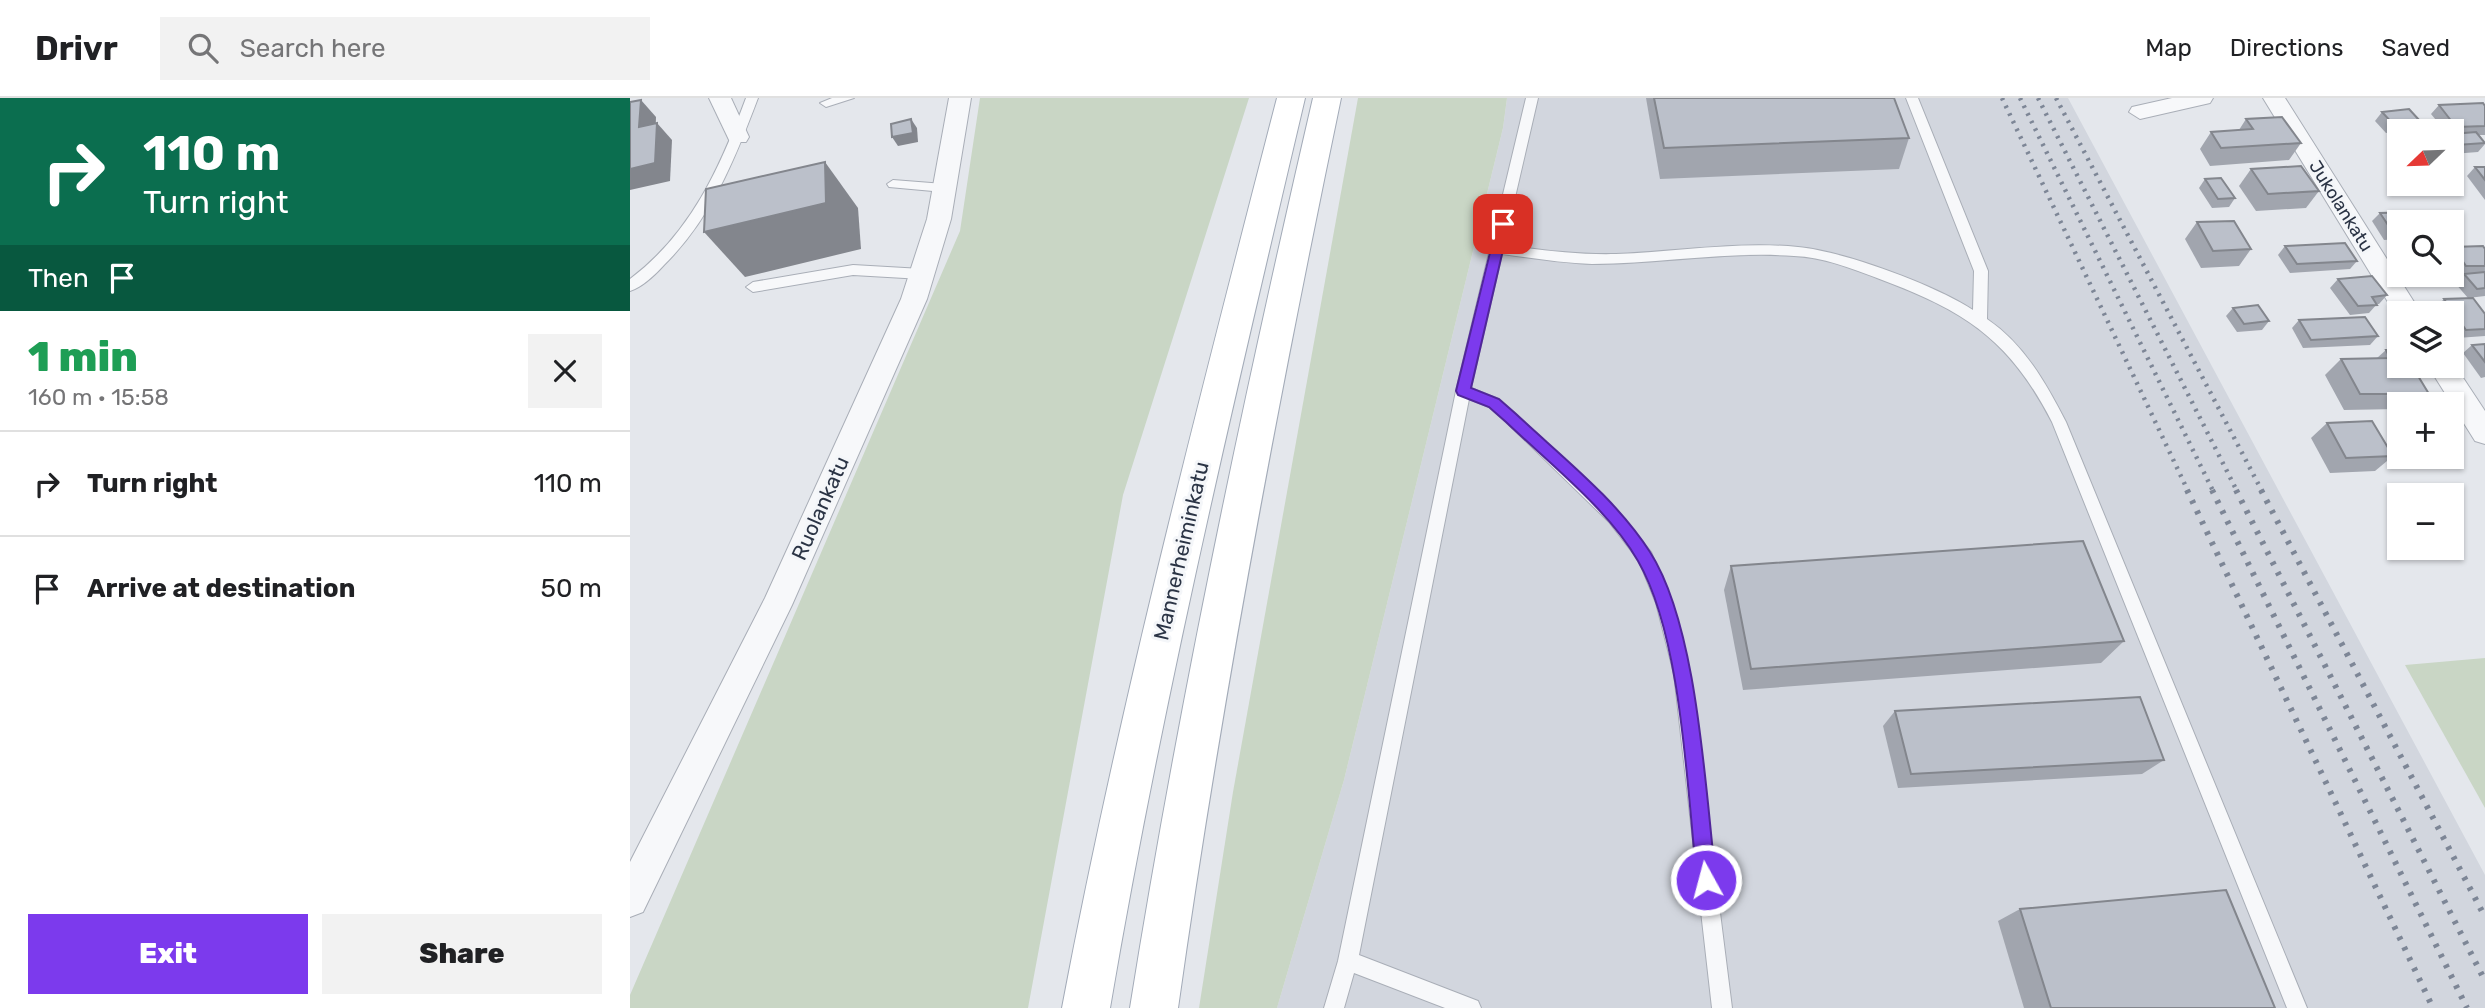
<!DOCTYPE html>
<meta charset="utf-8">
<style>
body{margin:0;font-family:Rubik,sans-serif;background:#f2f2f2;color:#202124;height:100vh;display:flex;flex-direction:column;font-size:26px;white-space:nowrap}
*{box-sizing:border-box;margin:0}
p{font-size:23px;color:#757577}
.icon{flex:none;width:38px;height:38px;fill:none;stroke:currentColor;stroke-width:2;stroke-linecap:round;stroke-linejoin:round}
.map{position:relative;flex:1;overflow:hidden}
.panel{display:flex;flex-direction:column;background:#fff;width:630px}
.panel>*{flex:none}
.top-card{background:#0b6e4f;color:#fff;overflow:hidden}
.needle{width:46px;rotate:247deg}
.fabs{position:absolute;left:1757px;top:21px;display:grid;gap:14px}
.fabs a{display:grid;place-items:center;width:77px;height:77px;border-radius:0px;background:#fff;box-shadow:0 2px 5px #0004;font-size:35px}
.pin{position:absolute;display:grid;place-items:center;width:60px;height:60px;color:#fff;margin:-30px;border-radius:14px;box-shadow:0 4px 10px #0006}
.me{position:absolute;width:77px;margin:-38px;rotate:353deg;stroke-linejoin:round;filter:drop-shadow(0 0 5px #0008)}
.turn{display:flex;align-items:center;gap:24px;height:147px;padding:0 28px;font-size:32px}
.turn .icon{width:91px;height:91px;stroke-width:2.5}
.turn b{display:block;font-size:49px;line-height:60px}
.then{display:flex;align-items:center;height:66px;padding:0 28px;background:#0003;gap:14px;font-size:26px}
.round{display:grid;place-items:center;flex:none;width:74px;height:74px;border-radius:0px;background:#f2f2f2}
.summary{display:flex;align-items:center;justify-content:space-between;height:119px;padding:0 28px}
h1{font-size:42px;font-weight:800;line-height:52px;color:#1e9e55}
.primary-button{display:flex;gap:14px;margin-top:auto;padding:14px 28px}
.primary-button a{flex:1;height:80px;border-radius:0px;background:#7c3aed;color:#fff;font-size:28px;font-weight:800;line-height:80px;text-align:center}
.primary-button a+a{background:#f2f2f2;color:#202124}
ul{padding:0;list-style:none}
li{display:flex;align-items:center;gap:21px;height:105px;padding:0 28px;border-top:2px solid #e0e0e0}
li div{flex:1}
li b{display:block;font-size:26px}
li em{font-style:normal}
header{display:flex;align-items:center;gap:42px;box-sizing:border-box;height:98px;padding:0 35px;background:#fff;border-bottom:2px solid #e0e0e0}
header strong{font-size:33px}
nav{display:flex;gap:38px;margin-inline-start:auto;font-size:24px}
.search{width:490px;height:63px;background:#f2f2f2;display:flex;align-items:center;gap:18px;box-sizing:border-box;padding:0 24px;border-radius:0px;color:#757577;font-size:26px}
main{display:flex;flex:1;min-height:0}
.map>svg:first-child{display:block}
.built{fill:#d2d6de}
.green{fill:#c9d6c5}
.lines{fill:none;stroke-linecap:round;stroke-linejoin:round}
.lane-casing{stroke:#a9aeb7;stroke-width:2}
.street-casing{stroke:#a9aeb7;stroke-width:2}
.primary-casing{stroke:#a3abb8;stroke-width:2}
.lane{fill:#f7f8fa;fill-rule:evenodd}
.street{fill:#f7f8fa;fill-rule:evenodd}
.primary{fill:#fff;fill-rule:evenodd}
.rail-far1{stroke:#7d8696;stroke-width:4.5;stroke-dasharray:2.5 6;stroke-linecap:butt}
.rail{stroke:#7d8696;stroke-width:6;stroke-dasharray:3.5 8;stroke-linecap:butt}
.wall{fill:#a1a5ae}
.shaded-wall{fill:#83868d}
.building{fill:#bbc0ca;stroke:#83868d;stroke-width:2}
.route{fill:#7c3aed;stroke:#51269a;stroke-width:2}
.labels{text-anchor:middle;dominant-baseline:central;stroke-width:6;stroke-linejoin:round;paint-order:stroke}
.far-street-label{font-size:18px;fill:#2b3445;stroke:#f4f6f9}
.street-label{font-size:21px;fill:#2b3445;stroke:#f4f6f9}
</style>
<header>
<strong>Drivr</strong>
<div class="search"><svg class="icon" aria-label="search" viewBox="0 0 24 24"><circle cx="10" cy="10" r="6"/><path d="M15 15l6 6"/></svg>Search here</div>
<nav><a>Map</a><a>Directions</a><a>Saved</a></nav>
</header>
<main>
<section class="panel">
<div class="top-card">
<div class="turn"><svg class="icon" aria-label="right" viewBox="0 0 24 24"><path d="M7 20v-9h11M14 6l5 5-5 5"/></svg><div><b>110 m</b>Turn right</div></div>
<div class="then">Then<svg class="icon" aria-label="arrive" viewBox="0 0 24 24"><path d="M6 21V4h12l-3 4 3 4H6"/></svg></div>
</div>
<div class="summary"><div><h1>1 min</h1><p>160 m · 15:58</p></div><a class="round"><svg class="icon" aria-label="close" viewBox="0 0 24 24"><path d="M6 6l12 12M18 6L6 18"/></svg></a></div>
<ul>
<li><svg class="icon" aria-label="right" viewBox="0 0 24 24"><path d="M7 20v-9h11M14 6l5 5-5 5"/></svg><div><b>Turn right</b></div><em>110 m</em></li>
<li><svg class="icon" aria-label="arrive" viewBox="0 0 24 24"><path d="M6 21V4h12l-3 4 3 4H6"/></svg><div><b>Arrive at destination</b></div><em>50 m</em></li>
</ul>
<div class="primary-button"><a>Exit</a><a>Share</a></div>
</section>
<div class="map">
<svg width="1855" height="910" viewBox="0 0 1855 910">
<rect width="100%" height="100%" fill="#e4e7ec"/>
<path class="built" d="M877 0H1438L1855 777V910H647L714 682 873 30Z"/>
<g class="green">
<path d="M350 0H619L493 397 398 910H0V897L330 133Z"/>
<path d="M728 0H877L873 30 714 682 647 910H569L603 694Z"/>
<path d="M1855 560V710L1775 567Z"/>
</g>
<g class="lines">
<defs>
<g id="lane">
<path d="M116 0H128C105 61 81 121 34 167 25 177 12 189 0 193V181C61 135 90 70 116 0Z"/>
<path d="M202 0H224L196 9 190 5Z"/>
<path d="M896 0H908L874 147C911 152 948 157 986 156 1046 154 1107 143 1168 149 1213 153 1305 187 1343 212L1344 173 1276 0H1288L1358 173 1357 221C1394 246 1416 285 1436 324L1677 910H1657L1422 324C1379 240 1333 212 1247 180 1220 170 1193 159 1164 158 1097 153 1029 166 962 166 932 165 902 160 872 156L841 290 869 301 886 316 989 414 1021 454 1042 505 1060 576 1102 910H1082L1044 576 1026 505 1009 463 979 424 876 324 859 309 839 301 729 857 848 903 851 910H815L724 875 714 910H694L708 863 826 293Z"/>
<path d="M263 82 314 86 320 90 314 94 259 89 257 86Z"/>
<path d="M223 167 292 171 299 176 292 181 223 177 123 194 116 189 123 184Z"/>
</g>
<g id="street">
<path d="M79 0H101L119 39 116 44H100Z"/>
<path d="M319 0H341L321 121 297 201 162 507 13 814 0 819V764L135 500 271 201 297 121Z"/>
<path d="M1542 0H1583L1580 5 1510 21 1499 14 1502 9Z"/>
<path d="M1633 0H1655L1791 215H1769V222Z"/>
<path d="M1822 263 1855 313V346L1845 343 1798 268H1822Z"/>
</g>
<g id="primary">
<path d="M647 0H675C604 302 532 604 480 910H432C490 604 569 302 647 0Z"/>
<path d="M683 0H711C648 302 591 604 548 910H500C549 604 613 302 683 0Z"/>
</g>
</defs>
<use href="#lane" class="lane-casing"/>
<use href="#street" class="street-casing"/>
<use href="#primary" class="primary-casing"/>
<use href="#lane" class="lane"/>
<use href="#street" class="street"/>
<use href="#primary" class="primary"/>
<g class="rail-far1">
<path d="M1372 0 1558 393"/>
<path d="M1390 0 1583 393"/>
<path d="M1408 0 1607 393"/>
<path d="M1426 0 1632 393"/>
</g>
<g class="rail">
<path d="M1557 392 1803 910"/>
<path d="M1582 392 1837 910"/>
<path d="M1606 392 1855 883"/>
<path d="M1631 392 1855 819"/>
</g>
</g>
<g class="wall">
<path d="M1016 0H1264L1279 40 1269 71 1030 81Z"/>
<path d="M1809 7 1855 8V37H1848L1855 45V46L1848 54 1822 56V33H1815L1801 16Z"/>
<path d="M1752 14 1790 23 1783 31 1756 35 1745 23Z"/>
<path d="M1616 21 1671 45 1659 62 1580 68 1570 51 1581 34 1609 32Z"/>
<path d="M1769 37V54L1762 46Z"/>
<path d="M1845 69H1855V102L1837 78Z"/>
<path d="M1621 71 1689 93 1676 110 1626 113 1609 88Z"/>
<path d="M1575 81 1605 100 1599 109 1582 110 1569 90Z"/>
<path d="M1750 115 1769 124V141L1754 142 1742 123Z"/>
<path d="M1567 124 1621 151 1609 168 1571 170 1555 141Z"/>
<path d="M1655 148 1727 163 1720 171 1660 175 1648 157Z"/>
<path d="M1823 149 1855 151V198L1838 200 1825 185 1834 177H1827L1822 169Z"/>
<path d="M1708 181 1757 197 1749 206H1747L1739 215 1720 217 1700 190Z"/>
<path d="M1814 201 1855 216V238L1827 240 1822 233V215H1809L1805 210Z"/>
<path d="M1603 210 1639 223 1632 232 1607 234 1596 218Z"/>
<path d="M1669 222 1748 238 1740 247 1673 250 1662 230Z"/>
<path d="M1855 246V279L1851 280 1833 255 1842 247Z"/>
<path d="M1756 252 1799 296 1786 306H1769V311L1714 312 1695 277 1711 261 1747 260Z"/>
<path d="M1697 325 1763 358 1745 373 1700 375 1681 340Z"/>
<path d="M1101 468 1494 543 1471 565 1113 592 1094 492Z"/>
<path d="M1265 613 1534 662 1512 676 1268 690 1253 628Z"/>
<path d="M1390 811 1645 910H1394L1368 823Z"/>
</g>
<g class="shaded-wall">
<path d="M11 2 26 19 25 46 9 29Z"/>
<path d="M281 21 287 30 288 44 268 48 262 39Z"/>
<path d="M27 25 42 42 40 83 0 92V71Z"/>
<path d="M195 64 228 110 231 151 115 179 74 134Z"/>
</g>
<g class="building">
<path d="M1024 0H1264L1279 40 1034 50Z"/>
<path d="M11 2 9 29 27 25 25 65 0 71V4Z"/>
<path d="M1853 5 1855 8V28L1826 29 1809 7Z"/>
<path d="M1779 11 1790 23 1763 26 1752 14Z"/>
<path d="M1652 19 1671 45 1591 50 1581 34 1623 31 1616 21Z"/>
<path d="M281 21 283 35 262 39 261 26Z"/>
<path d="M1846 34 1855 45 1826 47 1822 42V36Z"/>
<path d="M195 64 196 105 74 134 76 91Z"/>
<path d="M1671 68 1689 93 1638 96 1621 71Z"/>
<path d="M1845 69H1855V82Z"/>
<path d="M1591 80 1605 100 1588 101 1575 81Z"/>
<path d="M1786 114 1794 124H1769V133H1762L1750 115Z"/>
<path d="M1604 123 1621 151 1583 153 1567 124Z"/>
<path d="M1715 145 1727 163 1667 166 1655 148Z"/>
<path d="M1853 148 1855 151V168H1836L1823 149Z"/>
<path d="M1855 174V190L1847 191 1834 176Z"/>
<path d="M1742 178 1757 197 1742 199 1747 207 1728 208 1708 181Z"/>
<path d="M1843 200 1855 216V231L1836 232 1814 201Z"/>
<path d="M1628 207 1639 223 1614 226 1603 210Z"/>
<path d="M1735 219 1748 238 1681 242 1669 222Z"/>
<path d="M1855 246V264L1842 247Z"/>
<path d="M1756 252H1769V268H1782L1799 296H1730L1711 261 1760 260Z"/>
<path d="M1742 323 1763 358 1716 360 1697 325Z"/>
<path d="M1453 443 1494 543 1121 571 1101 468Z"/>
<path d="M1510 599 1534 662 1281 676 1265 613Z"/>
<path d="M1596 792 1645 910H1421L1390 811Z"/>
</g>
<path class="route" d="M873 121 879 126 841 290 869 301 886 316C932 359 986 401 1020 454 1068 529 1075 691 1086 782L1083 788 1076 791 1070 788 1067 782C1057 692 1052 539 1008 463 979 412 919 365 876 324L859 309 828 297 826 293 867 126Z"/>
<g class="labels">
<g class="far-street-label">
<text transform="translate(1711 108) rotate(58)">Jukolankatu</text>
</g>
<g class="street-label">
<text transform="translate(190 410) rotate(-66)">Ruolankatu</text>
<text transform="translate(551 453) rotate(-77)">Mannerheiminkatu</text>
</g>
</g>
</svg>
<div class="fabs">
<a><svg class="needle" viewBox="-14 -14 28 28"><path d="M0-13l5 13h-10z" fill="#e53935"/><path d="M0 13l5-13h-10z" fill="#757577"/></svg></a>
<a><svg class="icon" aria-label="search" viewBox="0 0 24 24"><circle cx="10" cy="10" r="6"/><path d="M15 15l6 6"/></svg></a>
<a><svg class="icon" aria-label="layers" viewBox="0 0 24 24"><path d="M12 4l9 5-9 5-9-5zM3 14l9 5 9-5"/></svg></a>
<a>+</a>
<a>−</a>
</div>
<div class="pin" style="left:873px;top:126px;background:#d93025"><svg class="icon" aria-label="arrive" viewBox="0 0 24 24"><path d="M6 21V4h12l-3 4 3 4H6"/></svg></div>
<svg class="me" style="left:1076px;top:782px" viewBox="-20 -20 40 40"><circle r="17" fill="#7c3aed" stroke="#fff" stroke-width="3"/><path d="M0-11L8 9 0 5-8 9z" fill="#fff"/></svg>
</div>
</main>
